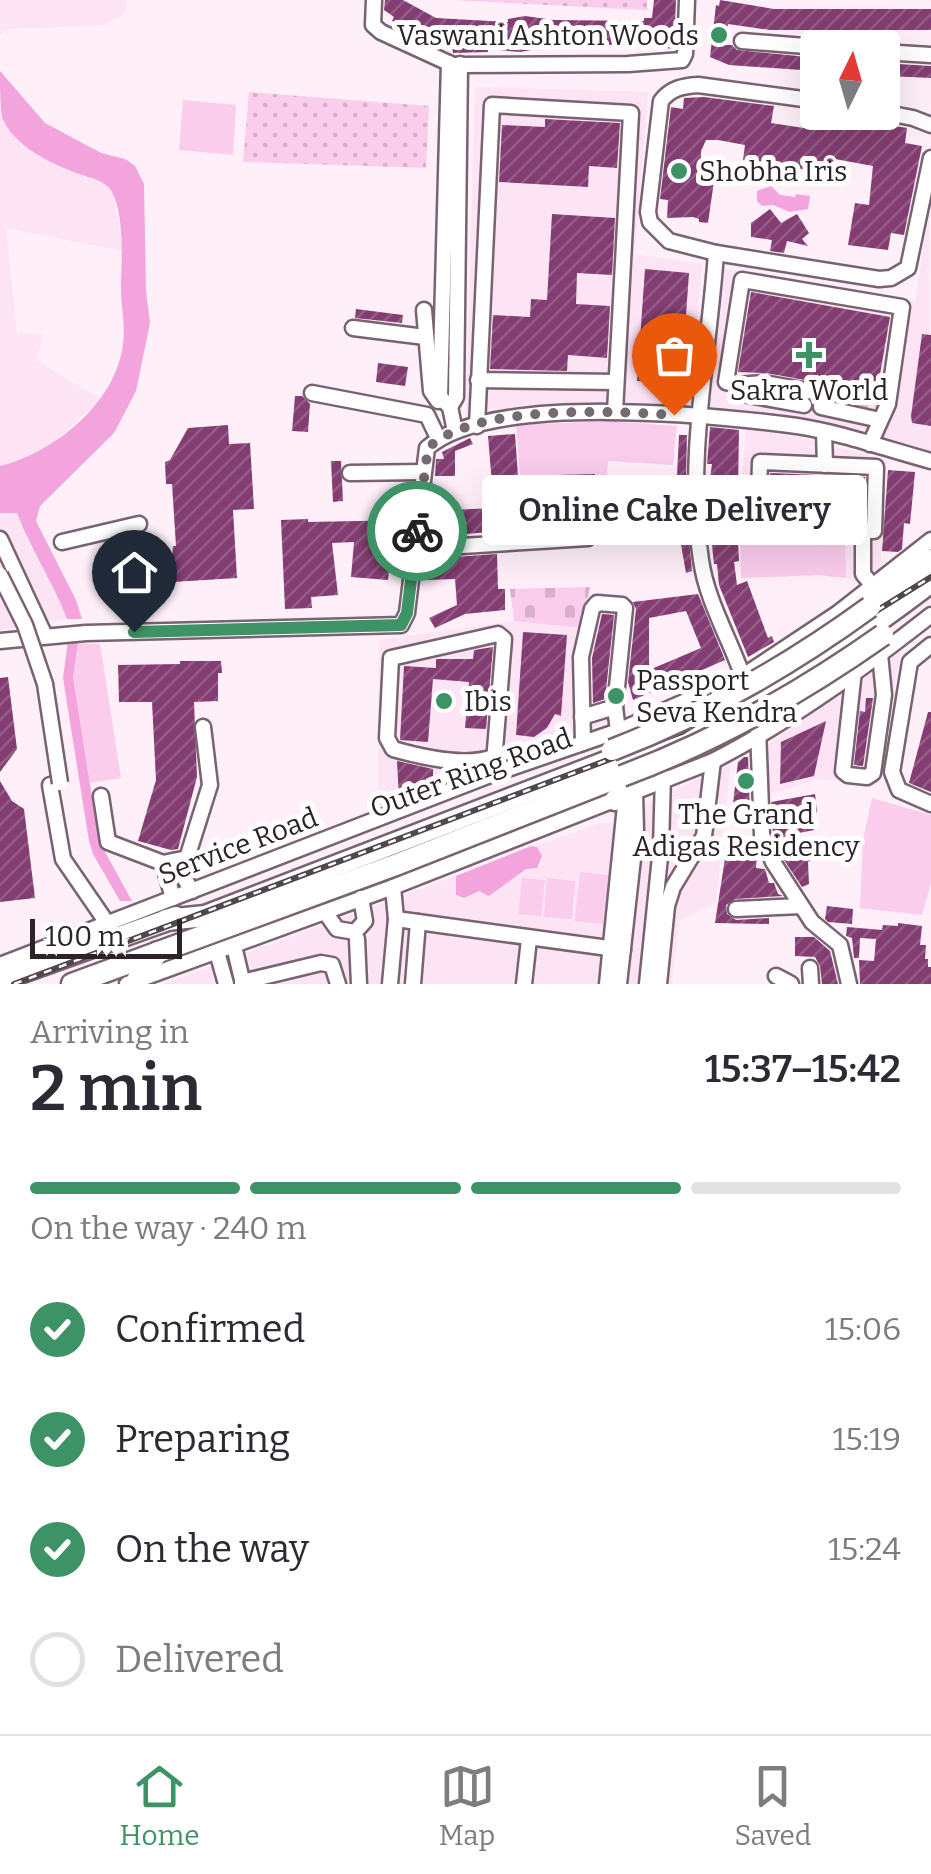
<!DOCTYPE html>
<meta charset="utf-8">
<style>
body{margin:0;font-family:Bitter,serif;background:#f2f2f3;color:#2b2b33;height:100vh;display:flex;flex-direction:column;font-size:38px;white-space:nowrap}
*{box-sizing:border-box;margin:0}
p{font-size:32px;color:#7c7c81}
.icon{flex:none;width:55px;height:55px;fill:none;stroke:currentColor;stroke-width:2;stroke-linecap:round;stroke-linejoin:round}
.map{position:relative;height:984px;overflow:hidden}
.panel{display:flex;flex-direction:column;background:#fff;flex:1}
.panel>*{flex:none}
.needle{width:65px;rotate:5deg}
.controls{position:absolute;left:800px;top:30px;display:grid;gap:20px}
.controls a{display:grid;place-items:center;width:100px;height:100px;border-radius:10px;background:#fff;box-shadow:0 10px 40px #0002;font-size:50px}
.scale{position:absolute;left:30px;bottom:25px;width:152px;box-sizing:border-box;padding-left:10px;border:5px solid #2b2329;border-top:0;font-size:28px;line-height:35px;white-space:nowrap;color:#2b2329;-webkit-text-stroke:8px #fff;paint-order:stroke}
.pin{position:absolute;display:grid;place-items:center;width:85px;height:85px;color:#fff;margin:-102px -42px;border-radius:50% 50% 50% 0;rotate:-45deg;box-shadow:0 0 10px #0007}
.pin .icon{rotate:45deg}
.courier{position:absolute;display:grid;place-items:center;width:100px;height:100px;margin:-50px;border:8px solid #3e9366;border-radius:50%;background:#fff;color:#222;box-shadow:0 2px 12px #0007}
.bubble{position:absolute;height:70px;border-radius:10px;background:#fff;box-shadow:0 10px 40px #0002;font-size:32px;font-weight:600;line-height:70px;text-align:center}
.headline em{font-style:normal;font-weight:600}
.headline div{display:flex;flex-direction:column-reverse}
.headline{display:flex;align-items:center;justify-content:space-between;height:170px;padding:0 30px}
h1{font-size:65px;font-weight:600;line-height:75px}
.bar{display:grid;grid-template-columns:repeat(4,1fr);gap:15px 10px;align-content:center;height:120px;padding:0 30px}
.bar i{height:12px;border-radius:8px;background:#e1e1e2}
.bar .active{background:#3e9366}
.bar p{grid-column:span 4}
ol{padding:0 30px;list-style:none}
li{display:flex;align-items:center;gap:30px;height:110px}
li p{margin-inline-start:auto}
li .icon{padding:10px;border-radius:50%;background:#3e9366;color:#fff;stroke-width:4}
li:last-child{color:#7c7c81}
li i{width:55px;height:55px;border:5px solid #e1e1e2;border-radius:50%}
.tab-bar{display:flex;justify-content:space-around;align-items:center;height:140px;border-top:2px solid #e1e1e2;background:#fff;font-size:28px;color:#7c7c81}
.tab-bar a{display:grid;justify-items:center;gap:5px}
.tab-bar .active{color:#3e9366}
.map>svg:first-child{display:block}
.built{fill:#fde4f5}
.green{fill:#fbcded}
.cemetery{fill:url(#cemetery-stones)}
.park{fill:url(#park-dots)}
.water{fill:#f3a4dd}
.building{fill:url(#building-hatch);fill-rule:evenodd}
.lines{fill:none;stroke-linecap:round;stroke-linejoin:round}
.minor-tunnel{stroke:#d4c6cf;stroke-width:14;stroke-dasharray:14 7;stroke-linecap:butt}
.minor-casing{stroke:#786371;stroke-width:19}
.highway-casing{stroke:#786371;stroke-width:25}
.minor{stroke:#fff;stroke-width:14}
.highway{stroke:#fff;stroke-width:20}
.rail-casing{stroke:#51484f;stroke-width:6}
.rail{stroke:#fff;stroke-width:2.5;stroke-dasharray:8;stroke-linecap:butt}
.minor-bridge-casing{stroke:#786371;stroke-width:19;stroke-linecap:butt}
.highway-bridge-casing{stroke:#786371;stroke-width:25;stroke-linecap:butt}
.minor-bridge{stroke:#fff;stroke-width:14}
.highway-bridge{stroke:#fff;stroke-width:20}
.done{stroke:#756a72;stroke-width:10;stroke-dasharray:0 18}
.route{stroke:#3e9366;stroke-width:12}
.poi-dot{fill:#3e9366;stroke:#fff;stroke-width:4}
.labels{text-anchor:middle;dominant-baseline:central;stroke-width:10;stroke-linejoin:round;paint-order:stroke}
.poi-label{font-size:28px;fill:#2b2329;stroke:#fff;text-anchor:start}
.street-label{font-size:28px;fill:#2b2329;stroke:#fff}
</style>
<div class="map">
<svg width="931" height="984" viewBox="0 0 931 984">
<defs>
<pattern id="cemetery-stones" width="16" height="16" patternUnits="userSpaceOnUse" patternTransform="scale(2.5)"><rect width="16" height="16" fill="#fbcded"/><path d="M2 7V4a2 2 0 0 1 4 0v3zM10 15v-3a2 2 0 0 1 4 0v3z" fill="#d7b0cb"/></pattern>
<pattern id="park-dots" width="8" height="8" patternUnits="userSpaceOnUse" patternTransform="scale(2.5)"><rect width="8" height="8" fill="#fbcded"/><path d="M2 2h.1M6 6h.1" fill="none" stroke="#d7b0cb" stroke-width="1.8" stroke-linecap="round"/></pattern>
<pattern id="building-hatch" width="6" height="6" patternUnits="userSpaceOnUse" patternTransform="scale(2.5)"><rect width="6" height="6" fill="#843d72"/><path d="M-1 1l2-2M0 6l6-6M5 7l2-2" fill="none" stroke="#935d85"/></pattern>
</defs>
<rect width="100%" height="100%" fill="#feeff9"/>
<!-- built -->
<g class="built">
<polygon points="0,0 127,0 124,14 105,25 8,29 0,35"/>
<polygon points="475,87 648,92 635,254 702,264 689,406 625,402 491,409 466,416"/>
<polygon points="0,113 8,128 57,167 105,184 113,193 123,251 6,228 17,333 43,335 36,360 100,399 49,447 26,460 17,513 30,546 52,581 67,619 0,630"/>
<polygon points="929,213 931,451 780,413 708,408 720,268 915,302"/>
<polygon points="746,429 794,436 887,460 880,570 861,584 846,578 819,575 741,578 740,499"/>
<polygon points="630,600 622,716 378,811 379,640 514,621 581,628 587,601"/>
<polygon points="901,651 877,783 819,779 768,795 769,743"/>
<polygon points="731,761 716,902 679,921 672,984 163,984 599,823 642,824 644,804 655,802"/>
</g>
<!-- green -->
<g class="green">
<polygon points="183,100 236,105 233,155 179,150"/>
<polygon points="611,421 677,426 673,465 608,461 605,500 522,503 516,425"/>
<polygon points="740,536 845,537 846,578 819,575 741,578"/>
<polygon points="78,643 100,644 121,778 90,783 73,676"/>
<polygon points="872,798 931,815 931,883 922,915 860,908 863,840"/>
<polygon points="580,872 608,875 603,924 575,921"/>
<polygon points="522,878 545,880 541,916 518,914"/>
<polygon points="547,878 575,881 572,919 544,917"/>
</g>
<!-- cemetery -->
<polygon class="cemetery" points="590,587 582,628 514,621 510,589"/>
<!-- park -->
<g class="park">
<polygon points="451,0 647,0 647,10"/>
<polygon points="249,92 429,106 426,168 243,162"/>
</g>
<!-- water -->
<g class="water">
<path d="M0 71 45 123 101 153 125 159 135 166 144 184 146 291 150 323 136 391 114 433 40 506 36 521 76 600 82 619H67C53 582 31 550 17 513H0V466C54 453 116 403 123 344 126 323 120 303 121 283 122 258 124 214 112 192 106 181 91 178 79 174 53 165 12 145 2 117 0 104 0 85 0 71Z"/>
<polygon points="771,186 780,195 795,197 796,194 810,196 808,209 790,212 773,205 762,206 757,201 757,191"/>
<polygon points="68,641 78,643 73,677 99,841 132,901 120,901 93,854 89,841 63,678"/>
<polygon points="531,846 537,847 542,856 537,868 526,869 489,896 479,891 464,898 456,895 456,876"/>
</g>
<!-- building -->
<g class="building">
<polygon points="385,0 403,0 436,18 508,22 508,19 525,16 554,20 644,21 644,18 652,18 654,0 676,0 674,49 649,46 650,43 606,45 541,41 541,46 531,46 531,50 520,52 488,49 488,52 453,53 452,47 438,46 392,21 394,17 384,10"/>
<polygon points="720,0 774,9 931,9 931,30 770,30 728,24 724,45 732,45 737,50 818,58 816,71 729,65 710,57 716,5 719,6"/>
<polygon points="882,63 931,66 931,78 889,76 882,74"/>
<polygon points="704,97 774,106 771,123 817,130 820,112 828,112 827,115 907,128 905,143 922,146 904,235 891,233 888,250 848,245 855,203 869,205 873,166 835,159 834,174 743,160 745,145 718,140 706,140 701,151 701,179 714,181 708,223 699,222 699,219 693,217 667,218 668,200 660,199 671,107 683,109 684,98"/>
<polygon points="545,119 620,123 617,168 589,166 588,187 499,182 502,125 545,127"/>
<polygon points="770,209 781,223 797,214 809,233 802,239 808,246 787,241 784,253 770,251 772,240 751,237 751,223"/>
<polygon points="552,214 615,218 612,275 577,273 576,304 610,306 607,358 568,355 567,371 490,369 493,315 530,317 531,299 547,300"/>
<polygon points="645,269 689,273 681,384 637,381"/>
<polygon points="751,292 890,317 876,397 823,387 816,382 766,373 738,372"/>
<polygon points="356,309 403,315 402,323 355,318"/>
<polygon points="922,334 931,335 931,426 912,423 911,416"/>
<polygon points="378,363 408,367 405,386 376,382"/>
<polygon points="295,396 302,396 310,404 308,432 292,431"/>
<polygon points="228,425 229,444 250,443 254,509 233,510 237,578 173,582 172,559 173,546 176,546 172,484 166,484 165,462 170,460 188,428"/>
<polygon points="710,427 739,430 738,489 724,488 728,523 737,522 739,561 734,562 737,585 747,581 768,638 772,636 774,642 748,657 719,585 717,564 714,564 707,500 712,464 707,464"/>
<polygon points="515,434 518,476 595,474 596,502 605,501 606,528 501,531 431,537 430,511 494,508 488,436"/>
<polygon points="679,435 687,435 686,476 677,476"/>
<polygon points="470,438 473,444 455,451 455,476 435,476 436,459 444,459 442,452"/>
<polygon points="331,461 341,461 343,501 333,502"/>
<polygon points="888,470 915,472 910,524 904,523 902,549 898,552 882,551"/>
<polygon points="770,473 865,477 864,520 769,517"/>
<polygon points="616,478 654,479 653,498 615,497"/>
<polygon points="686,508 692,571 686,573 680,539 613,534 613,525 683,531 682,509"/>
<polygon points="308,519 308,522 408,520 405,541 392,542 388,580 351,577 354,542 332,543 338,595 311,597 312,608 285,609 281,520"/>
<polygon points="497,554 498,589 505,589 505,610 465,614 435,628 429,618 457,605 455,579 426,580 426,559"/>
<path d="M698 594 725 660 633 700 628 682 636 609 633 602ZM686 611 701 648 649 670V618Z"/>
<polygon points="602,614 614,615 605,699 593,703 592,658"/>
<polygon points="523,632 567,635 561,716 555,714 547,728 534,737 516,735"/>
<polygon points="493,647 486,729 465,728 469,682 433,679 428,742 400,740 404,666 436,668 436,659 473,659 474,650"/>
<polygon points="180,661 221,661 222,673 218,673 218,701 194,702 197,777 178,849 171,850 138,841 156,780 152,702 119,702 118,665 180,664"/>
<polygon points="8,677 17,749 0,772 0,678"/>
<polygon points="866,698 873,698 863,766 854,765 860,711 865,712"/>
<polygon points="928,712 931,712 931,792 909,783"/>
<polygon points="826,721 814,776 780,784 781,742"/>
<polygon points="744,757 748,757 750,811 732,812 738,762"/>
<polygon points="397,761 433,769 433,786 414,786 415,793 399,799"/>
<polygon points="0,781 12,801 24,809 35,898 0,902"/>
<polygon points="815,794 817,811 812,822 814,830 794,834 812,859 808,862 809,884 802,887 782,857 773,833 771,802"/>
<polygon points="728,839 753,841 754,854 757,854 756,868 765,869 769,883 774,883 778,894 783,896 735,899 726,905 727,914 736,920 769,918 769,924 715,923"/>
<polygon points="827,906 853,909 852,924 828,922 825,919"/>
<polygon points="898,923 922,926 920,945 926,945 925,959 928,959 928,967 931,967 931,984 860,984 859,960 874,961 876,939 860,938 859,958 854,958 852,938 846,936 847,927 882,930 883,925 898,926"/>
<polygon points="795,937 814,937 830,951 838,984 822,984 820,966 815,957 795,956"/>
</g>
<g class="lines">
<!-- minor-tunnel -->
<polyline class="minor-tunnel" points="814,392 879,404"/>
<defs>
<g id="minor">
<polyline points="374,0 373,25 381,32 453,65 628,64 682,60 685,54 687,0"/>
<polyline points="742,41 830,48"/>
<polyline points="882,52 931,55"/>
<polyline points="449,63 440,397 450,407 455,431"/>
<path d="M818 101 698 85C683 86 671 88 661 101L648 212 650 222 669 241 716 253 879 279 891 278 908 268 931 158"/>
<polyline points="882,112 913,118 931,125"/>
<path d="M716 253C709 354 686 459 701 560 707 603 732 642 745 683"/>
<polyline points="424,310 431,391 438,401"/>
<polyline points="353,328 425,337"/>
<polyline points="478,380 616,382"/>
<polyline points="737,385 764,383 814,392"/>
<polyline points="312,393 427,415 438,438"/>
<polyline points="804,405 748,395 737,385 726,382 742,280 902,307 888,404 870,444"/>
<polyline points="450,407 456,397 460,64"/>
<polyline points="821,407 880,420"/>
<polyline points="477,426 492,105 631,113 615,412"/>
<polyline points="824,432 825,465"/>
<polygon points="760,462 876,467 874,531 758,527"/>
<polyline points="350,473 424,472"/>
<polyline points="664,487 697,487"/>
<polyline points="863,531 863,574 873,586"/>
<polyline points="0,539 45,636"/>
<polyline points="62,542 139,524"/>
<polyline points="415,549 588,538"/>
<path d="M0 641 86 633 401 625 407 613 427 448C490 392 715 415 797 426 842 433 887 449 931 461"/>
<polyline points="931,645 910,662 892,772 899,790 931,804"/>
<polyline points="854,671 843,771 848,775 867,777 873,773 884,695 880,654"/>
<polyline points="582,717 615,707"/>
<polyline points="758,728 762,835 773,862 812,922 840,945 849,984"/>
<polyline points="583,743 581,657 592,609 597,603 622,605 625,608 615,707 618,731"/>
<path d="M493 774 504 639 498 634 391 658 387 738 393 749C421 757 466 767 493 757"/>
<polyline points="50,785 63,859 107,923"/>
<polyline points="101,796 108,842 163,863 187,858 210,785 203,727"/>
<polyline points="174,861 192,891"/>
<polyline points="163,863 173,898"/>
<polyline points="736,909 801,906"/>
<polyline points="325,912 337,929 355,932 365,921 361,898"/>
<polyline points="396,919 623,950"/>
<polyline points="357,939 359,984"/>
<polyline points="234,946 243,984"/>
<polyline points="217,952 226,984"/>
<polyline points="0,965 493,774 618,731 743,676 838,613 931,540"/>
<polyline points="810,968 811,984"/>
<polyline points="776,976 791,984"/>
<polyline points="242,982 321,963 332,965 338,984"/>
<path d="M127 984 393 887 713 761C791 721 862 669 931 615"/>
<polyline points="390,984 396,919 393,887"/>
<polyline points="413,984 418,922"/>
<polyline points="524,984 529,939"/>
<polyline points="607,984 626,796"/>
<polyline points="619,984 636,832 635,793"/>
<polyline points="647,984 661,847 663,776"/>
<polyline points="659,984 667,906 673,887 704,836 713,761"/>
</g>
<g id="highway">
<polyline points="870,607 931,560"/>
<polyline points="615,800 639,781 633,754"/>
<path d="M166 920 205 916 694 728C779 690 857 639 931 582"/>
<polyline points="0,980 176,917"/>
<polyline points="137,980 158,952"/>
<polyline points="72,984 398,864 622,776"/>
</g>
</defs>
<!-- minor casing -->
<use href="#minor" class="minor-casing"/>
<!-- highway casing -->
<use href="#highway" class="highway-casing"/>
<!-- minor -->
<use href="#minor" class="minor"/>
<!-- highway -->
<use href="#highway" class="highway"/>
<defs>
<polyline id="rail" points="14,984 682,732 931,577"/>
</defs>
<!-- rail casing -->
<use href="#rail" class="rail-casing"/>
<!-- rail -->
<use href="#rail" class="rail"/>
<defs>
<polyline id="minor-bridge" points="0,575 25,625 45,684 60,783"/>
<g id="highway-bridge">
<path d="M612 750C705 714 789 666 870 607"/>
<path d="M622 776C716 741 801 693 883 635"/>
</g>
</defs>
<!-- minor-bridge casing -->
<use href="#minor-bridge" class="minor-bridge-casing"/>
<!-- highway-bridge casing -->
<use href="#highway-bridge" class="highway-bridge-casing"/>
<!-- minor-bridge -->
<use href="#minor-bridge" class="minor-bridge"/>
<!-- highway-bridge -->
<use href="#highway-bridge" class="highway-bridge"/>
</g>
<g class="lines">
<!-- done -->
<path class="done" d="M417 531 428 448C475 404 611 411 674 415"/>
<!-- route -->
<polyline class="route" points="134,632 401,625 407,613 417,531"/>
</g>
<!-- markers -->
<g class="poi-dot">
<circle cx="719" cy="35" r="10"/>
<circle cx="679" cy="171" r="10"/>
<path d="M804 340h10v10h10v10h-10v10h-10v-10h-10v-10h10z"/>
<circle cx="616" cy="696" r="10"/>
<circle cx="444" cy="701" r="10"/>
<circle cx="746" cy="781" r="10"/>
</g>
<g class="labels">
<!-- poi labels -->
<g class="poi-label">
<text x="699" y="35" text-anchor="end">Vaswani Ashton Woods</text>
<text x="699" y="171">Shobha Iris</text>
<text x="809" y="390" text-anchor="middle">Sakra World</text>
<text x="636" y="680">Passport<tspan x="636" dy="32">Seva Kendra</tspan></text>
<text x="464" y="701">Ibis</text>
<text x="746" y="814" text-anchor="middle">The Grand<tspan x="746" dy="32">Adigas Residency</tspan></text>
</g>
<!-- street labels -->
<g class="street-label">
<text transform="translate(471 773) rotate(-20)">Outer Ring Road</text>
<text transform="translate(238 846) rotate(-21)">Service Road</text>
</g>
</g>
</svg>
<div class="controls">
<a><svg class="needle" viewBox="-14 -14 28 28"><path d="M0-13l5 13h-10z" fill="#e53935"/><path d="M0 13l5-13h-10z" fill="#7c7c81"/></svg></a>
</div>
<div class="scale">100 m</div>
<div class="pin" style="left:674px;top:415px;background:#ea580c"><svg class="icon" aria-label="bag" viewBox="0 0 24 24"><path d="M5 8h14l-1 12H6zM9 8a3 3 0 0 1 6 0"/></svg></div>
<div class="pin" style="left:134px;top:632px;background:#1f2937"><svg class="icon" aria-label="home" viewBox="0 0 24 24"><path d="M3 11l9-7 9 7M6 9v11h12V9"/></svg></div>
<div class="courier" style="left:417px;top:531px"><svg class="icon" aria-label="bike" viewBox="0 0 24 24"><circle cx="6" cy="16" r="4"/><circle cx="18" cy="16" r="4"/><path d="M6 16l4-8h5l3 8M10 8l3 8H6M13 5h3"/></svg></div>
<div class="bubble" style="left:482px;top:475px;width:385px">Online Cake Delivery</div>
</div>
<section class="panel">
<div class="headline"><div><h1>2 min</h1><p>Arriving in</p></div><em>15:37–15:42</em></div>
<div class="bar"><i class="active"></i><i class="active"></i><i class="active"></i><i></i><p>On the way · 240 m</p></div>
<ol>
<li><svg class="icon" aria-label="check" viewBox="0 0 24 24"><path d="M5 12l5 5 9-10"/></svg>Confirmed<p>15:06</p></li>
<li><svg class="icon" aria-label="check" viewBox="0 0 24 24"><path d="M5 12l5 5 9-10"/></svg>Preparing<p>15:19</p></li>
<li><svg class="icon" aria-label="check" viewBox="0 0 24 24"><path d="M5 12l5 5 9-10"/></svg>On the way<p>15:24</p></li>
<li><i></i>Delivered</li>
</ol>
</section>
<nav class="tab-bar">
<a class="active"><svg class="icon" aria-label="home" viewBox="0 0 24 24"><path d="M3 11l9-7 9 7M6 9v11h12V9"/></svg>Home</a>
<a><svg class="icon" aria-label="map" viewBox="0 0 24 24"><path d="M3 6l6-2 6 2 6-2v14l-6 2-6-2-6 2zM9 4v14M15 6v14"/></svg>Map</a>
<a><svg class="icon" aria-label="saved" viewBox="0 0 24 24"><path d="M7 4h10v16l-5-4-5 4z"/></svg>Saved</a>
</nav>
